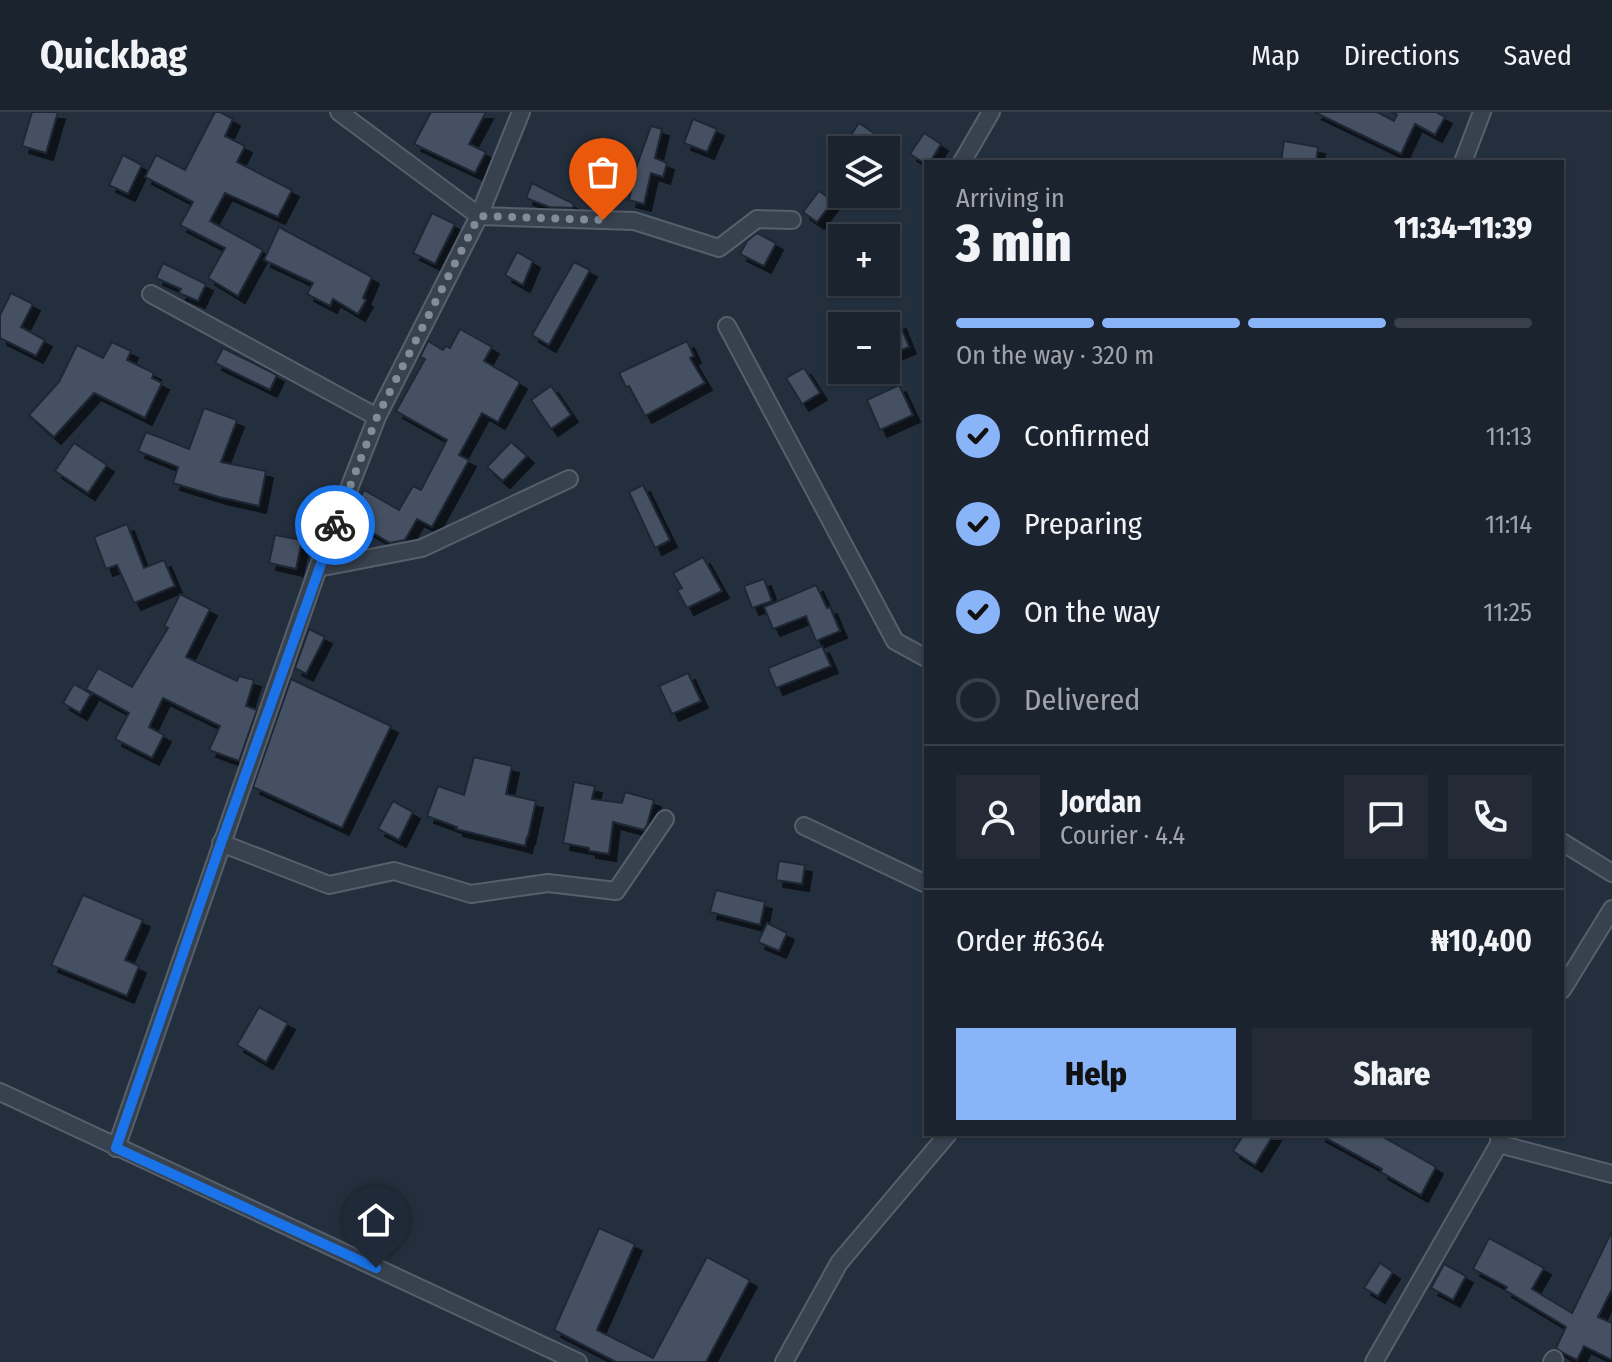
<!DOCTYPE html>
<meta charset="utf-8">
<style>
body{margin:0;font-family:"Fira Sans Condensed",sans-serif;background:#242b36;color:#f1f3f6;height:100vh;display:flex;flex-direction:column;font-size:30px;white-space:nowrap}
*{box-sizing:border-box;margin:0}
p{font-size:26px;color:#a0a4aa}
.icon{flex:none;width:44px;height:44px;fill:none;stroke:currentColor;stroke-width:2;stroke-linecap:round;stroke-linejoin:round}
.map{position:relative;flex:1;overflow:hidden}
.details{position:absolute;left:924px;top:48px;width:640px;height:976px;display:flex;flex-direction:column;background:#1b232e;border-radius:0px;box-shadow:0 2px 6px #0004,0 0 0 2px #39404a}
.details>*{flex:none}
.buttons{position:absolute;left:828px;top:24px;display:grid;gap:16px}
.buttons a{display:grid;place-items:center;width:72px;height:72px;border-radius:0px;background:#1b232e;box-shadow:0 2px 6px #0004,0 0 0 2px #39404a;font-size:40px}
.pin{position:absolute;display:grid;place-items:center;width:68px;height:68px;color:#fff;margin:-82px -34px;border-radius:50% 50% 50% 0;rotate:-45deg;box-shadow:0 0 8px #0007}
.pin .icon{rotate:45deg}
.courier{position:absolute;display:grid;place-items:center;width:80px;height:80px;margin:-40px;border:6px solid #1a73e8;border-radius:50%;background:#fff;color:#222;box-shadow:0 2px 10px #0007}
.headline em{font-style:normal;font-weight:800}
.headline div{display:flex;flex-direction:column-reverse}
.headline{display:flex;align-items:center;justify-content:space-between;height:136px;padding:0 32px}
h1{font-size:52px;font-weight:800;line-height:60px}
.bar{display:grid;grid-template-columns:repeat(4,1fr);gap:12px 8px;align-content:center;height:96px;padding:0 32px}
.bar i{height:10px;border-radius:6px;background:#39404a}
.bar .selected{background:#8ab4f8}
.bar p{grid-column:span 4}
.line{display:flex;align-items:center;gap:20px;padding:0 32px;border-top:2px solid #39404a}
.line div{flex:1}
.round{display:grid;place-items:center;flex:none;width:84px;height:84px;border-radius:0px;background:#242b36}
ol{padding:0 32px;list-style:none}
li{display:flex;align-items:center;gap:24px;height:88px}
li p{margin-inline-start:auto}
li .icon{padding:8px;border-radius:50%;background:#8ab4f8;color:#111;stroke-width:4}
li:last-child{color:#a0a4aa}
li i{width:44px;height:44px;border:4px solid #39404a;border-radius:50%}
.button{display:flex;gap:16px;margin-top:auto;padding:16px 32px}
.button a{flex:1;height:92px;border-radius:0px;background:#8ab4f8;color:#111;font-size:32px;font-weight:800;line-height:92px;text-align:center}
.button a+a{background:#242b36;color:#f1f3f6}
header{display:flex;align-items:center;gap:48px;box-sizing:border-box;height:112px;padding:0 40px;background:#1b232e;border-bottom:2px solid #39404a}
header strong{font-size:38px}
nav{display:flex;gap:44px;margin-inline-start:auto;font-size:28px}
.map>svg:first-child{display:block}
.building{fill:#455162;stroke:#1f2835;stroke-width:2;filter:url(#shadow)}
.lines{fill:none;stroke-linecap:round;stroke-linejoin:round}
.street-casing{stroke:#565f6c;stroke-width:20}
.street{stroke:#38414e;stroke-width:16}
.done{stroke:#828b98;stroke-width:8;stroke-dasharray:0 14.4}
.route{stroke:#1a73e8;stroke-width:10}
</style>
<header>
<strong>Quickbag</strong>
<nav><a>Map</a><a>Directions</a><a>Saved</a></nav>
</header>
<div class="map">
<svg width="1612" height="1250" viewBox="0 0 1612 1250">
<defs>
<filter id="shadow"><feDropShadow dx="7" dy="7" stdDeviation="0" flood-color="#0009"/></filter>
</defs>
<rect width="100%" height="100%" fill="#242f3e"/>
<!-- building -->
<g class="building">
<polygon points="32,0 58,0 46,41 22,34"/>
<polygon points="215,0 220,0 233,7 225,24 245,34 237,50 292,78 278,105 225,81 210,109 263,138 238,184 208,166 225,136 180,113 193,90 145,65 156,43 185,58"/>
<polygon points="431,0 486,0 469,32 486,40 475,61 414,32"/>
<polygon points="1314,0 1377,0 1394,9 1397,3 1392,0 1436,0 1445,5 1435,23 1415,12 1401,42"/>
<polygon points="693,7 717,17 707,40 684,31"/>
<polygon points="859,11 884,28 878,38 841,38"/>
<polygon points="651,14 662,17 655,46 667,51 663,65 651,61 644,92 629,88 636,56"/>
<polygon points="924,21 941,32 930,50 926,50 926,52 910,42"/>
<polygon points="1284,29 1318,35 1316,50 1281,50"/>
<polygon points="123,43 142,53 128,82 109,73"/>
<polygon points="532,71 574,92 572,96 549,95 526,86"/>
<polygon points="819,79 833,89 817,110 803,100"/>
<polygon points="432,101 455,112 435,152 413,141"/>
<polygon points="279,115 372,165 363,186 366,188 358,202 333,187 330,194 307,182 313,171 264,148"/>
<polygon points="757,121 776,131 764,154 740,142 747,129"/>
<polygon points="517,140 533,149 523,173 505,163"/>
<polygon points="574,150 590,158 549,233 532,223"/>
<polygon points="163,151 206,172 198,189 179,181 181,177 156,166"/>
<polygon points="11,181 33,192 21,215 45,228 36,244 0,226 0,203"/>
<polygon points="899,210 909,235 886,244 886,215"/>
<polygon points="460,217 492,235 484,249 520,270 498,310 482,301 459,343 469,348 432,415 417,407 405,428 390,431 349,407 364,378 399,398 413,374 421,378 447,328 396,299 425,247 420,245 428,229 443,238 446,234 450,236"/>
<polygon points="687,229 694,244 690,246 705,271 645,304 629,274 626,275 619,261"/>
<polygon points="112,230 131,239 127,248 154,261 152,266 162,271 145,306 94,281 54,325 29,303 59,270 77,233 103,246"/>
<polygon points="223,236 277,263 270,278 215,251"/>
<polygon points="804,256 820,281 802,292 786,266"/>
<polygon points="899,273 913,303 880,318 867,288"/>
<polygon points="551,274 571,303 551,317 531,288"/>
<polygon points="204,296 237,308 221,350 266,359 259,394 219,385 173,371 178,355 138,339 146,320 189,337"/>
<polygon points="511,330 527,344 503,369 487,355"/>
<polygon points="74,331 107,353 88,381 55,359"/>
<polygon points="643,373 670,428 655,436 629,380"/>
<polygon points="127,412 144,456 164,448 175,474 134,491 117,453 106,457 94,425"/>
<polygon points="275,423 302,428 296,457 269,451"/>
<polygon points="703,445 722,479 687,496 677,478 682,476 673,461"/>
<polygon points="764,467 772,489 752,496 744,474"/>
<polygon points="816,473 827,496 830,495 840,519 816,529 806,504 773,517 764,495"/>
<polygon points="180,482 210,497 186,545 237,569 239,564 254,568 246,594 257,598 239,649 209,638 220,614 163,586 149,615 164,623 152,646 115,627 129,601 86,577 98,556 132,575 168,516 164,514"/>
<polygon points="309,517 325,525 306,562 295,556"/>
<polygon points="822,534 831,554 776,576 768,556"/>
<polygon points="688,561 701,589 672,602 659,574"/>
<polygon points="291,567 391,614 342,716 253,675"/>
<polygon points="74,572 91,582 80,601 63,591"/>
<polygon points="474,645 512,654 506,682 536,689 528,725 527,725 525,734 456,717 457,715 427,704 438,674 464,683"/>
<polygon points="574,670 595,674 592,687 622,691 625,680 654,688 647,713 644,718 613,710 609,742 589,739 589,736 563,731"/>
<polygon points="393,689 413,700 399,728 378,717"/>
<polygon points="779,749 805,753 802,772 776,768"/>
<polygon points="716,778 765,790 760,813 710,800"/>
<polygon points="83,783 143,808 125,848 139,854 127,884 51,853"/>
<polygon points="767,811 787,821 779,839 758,830"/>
<polygon points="259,895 288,911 266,950 237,933"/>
<polygon points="1244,1022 1274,1022 1255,1053 1233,1039"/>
<polygon points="1318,1022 1378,1022 1436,1055 1421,1083 1381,1060 1382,1057"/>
<polygon points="599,1116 635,1132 597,1218 653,1246 707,1145 750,1168 706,1250 616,1250 554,1218"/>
<polygon points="1612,1119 1612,1177 1598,1205 1612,1211 1612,1248 1584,1234 1577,1248 1563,1241 1556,1236 1566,1215 1505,1178 1507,1175 1473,1157 1489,1126 1544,1156 1532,1177 1572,1201"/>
<polygon points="1380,1151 1393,1160 1378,1184 1364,1176"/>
<polygon points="1444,1152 1466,1164 1453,1188 1431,1176"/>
</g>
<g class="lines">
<defs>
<g id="street">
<polyline points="339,0 479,104 634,109 719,136 757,107 792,108"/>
<polyline points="962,50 991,0"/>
<polyline points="1463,50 1482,0"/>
<polyline points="151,182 377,305"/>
<polyline points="727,214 895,529 926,546"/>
<polyline points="318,456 422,436 569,367"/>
<polyline points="804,714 926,772"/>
<polyline points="1562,730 1612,761"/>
<polyline points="221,731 329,773 394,759 471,782 548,771 616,779 665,707"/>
<polyline points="1562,878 1612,797"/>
<polyline points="0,980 578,1250"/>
<polyline points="1499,1024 1499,1032 1612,1062"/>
<polyline points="116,1036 318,456 377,305 479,104 521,0"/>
<polyline points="784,1250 839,1151 948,1022"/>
<polyline points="1374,1250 1499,1032"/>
<polyline points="1552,1250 1554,1247"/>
</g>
</defs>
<!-- street casing -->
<use href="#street" class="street-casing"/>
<!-- street -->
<use href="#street" class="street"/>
</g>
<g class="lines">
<!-- done -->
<polyline class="done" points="335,413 377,305 479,104 603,108"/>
<!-- route -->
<polyline class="route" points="335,413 221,731 116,1036 376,1156"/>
</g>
</svg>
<div class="buttons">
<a><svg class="icon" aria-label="layers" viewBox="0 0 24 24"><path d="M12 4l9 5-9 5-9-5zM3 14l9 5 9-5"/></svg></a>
<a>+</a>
<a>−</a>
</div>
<div class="pin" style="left:603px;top:108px;background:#ea580c"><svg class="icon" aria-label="bag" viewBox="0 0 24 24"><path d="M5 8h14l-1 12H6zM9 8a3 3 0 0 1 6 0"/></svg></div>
<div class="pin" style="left:376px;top:1156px;background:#1f2937"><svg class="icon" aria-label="home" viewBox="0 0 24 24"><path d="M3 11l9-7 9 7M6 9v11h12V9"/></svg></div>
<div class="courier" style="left:335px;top:413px"><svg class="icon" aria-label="bike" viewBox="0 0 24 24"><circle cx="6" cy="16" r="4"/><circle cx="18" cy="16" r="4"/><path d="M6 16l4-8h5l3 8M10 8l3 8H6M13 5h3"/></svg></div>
<section class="details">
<div class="headline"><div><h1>3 min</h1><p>Arriving in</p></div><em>11:34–11:39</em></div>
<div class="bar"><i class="selected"></i><i class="selected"></i><i class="selected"></i><i></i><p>On the way · 320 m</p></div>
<ol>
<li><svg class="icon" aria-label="check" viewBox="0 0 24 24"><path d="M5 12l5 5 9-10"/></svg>Confirmed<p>11:13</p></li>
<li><svg class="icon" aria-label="check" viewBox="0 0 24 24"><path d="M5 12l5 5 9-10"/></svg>Preparing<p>11:14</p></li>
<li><svg class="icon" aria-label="check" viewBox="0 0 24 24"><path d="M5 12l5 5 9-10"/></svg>On the way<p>11:25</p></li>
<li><i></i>Delivered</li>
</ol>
<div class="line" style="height:144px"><a class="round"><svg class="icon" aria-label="person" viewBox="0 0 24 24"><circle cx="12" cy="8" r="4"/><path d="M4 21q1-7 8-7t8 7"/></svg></a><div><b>Jordan</b><p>Courier · 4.4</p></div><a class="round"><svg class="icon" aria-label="chat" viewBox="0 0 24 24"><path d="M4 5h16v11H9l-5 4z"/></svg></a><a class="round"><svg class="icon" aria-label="phone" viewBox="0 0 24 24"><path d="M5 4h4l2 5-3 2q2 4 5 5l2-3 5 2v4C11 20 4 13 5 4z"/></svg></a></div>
<div class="line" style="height:104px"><div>Order #6364</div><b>₦10,400</b></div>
<div class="button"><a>Help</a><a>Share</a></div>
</section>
</div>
